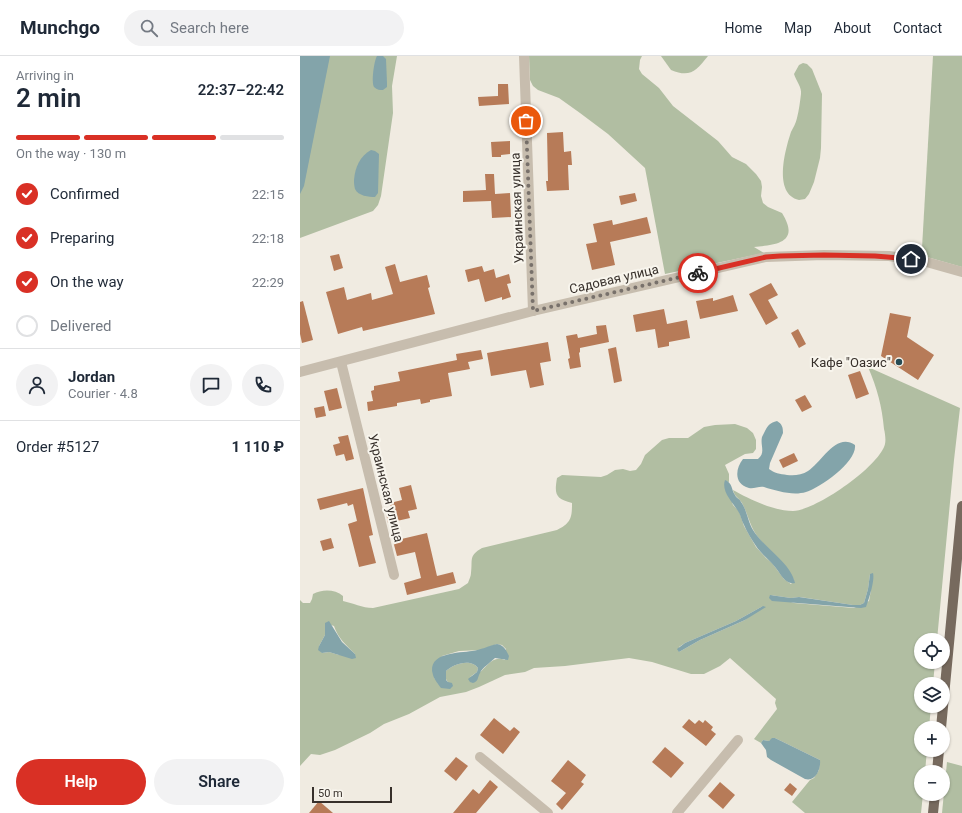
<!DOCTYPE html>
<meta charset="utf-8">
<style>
body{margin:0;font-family:Roboto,sans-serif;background:#f2f2f3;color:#1f2937;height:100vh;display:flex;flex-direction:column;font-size:15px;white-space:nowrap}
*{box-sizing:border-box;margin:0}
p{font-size:13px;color:#747a83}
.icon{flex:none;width:22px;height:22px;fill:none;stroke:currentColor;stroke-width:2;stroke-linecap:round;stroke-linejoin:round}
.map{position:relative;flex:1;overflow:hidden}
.side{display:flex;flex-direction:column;background:#fff;width:300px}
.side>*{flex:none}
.controls{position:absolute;left:614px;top:577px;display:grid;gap:8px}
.controls a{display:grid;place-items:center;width:36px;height:36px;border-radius:50%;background:#fff;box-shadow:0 1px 3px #0004;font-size:20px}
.scale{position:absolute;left:12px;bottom:10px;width:80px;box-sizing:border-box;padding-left:4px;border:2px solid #37302b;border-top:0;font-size:11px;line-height:14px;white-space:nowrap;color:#37302b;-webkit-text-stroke:3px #f8f5ed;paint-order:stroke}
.pin{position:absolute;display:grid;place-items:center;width:34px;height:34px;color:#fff;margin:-17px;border:2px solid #fff;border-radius:50%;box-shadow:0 1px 4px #0007}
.courier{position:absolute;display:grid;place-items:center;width:40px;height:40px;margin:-20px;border:3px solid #d93025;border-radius:50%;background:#fff;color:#222;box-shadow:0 1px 5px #0007}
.summary em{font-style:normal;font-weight:600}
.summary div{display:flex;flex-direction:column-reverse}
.summary{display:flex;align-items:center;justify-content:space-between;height:68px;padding:0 16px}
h1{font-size:26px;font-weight:600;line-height:30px}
.bar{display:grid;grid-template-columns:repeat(4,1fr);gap:6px 4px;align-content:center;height:48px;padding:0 16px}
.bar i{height:5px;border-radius:3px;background:#e0e1e3}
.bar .active{background:#d93025}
.bar p{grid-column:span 4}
.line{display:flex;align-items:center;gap:10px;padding:0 16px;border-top:1px solid #e0e1e3}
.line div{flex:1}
.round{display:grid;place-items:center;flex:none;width:42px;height:42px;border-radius:21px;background:#f2f2f3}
ol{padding:0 16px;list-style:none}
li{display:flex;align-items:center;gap:12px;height:44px}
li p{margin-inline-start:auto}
li .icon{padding:4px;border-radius:50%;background:#d93025;color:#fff;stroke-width:4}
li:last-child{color:#747a83}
li i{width:22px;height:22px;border:2px solid #e0e1e3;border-radius:50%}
.primary-button{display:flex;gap:8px;margin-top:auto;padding:8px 16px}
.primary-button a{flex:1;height:46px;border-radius:24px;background:#d93025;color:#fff;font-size:16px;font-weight:600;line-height:46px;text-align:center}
.primary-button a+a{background:#f2f2f3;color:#1f2937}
header{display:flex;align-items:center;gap:24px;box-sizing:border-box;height:56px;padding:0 20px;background:#fff;border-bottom:1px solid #e0e1e3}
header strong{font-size:19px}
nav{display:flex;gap:22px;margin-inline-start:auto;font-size:14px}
.search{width:280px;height:36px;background:#f2f2f3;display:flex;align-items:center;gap:10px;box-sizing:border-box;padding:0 14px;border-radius:22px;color:#747a83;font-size:15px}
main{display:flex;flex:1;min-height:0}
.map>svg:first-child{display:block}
.green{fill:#b1bea2;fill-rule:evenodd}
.water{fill:#83a4aa}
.building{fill:#b77b58}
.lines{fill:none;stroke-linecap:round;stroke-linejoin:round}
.minor{stroke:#c7bdae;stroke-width:10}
.major{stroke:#776a5e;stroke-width:10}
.done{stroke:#78716b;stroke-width:4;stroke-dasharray:0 7.2}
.route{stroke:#d93025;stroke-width:5}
.poi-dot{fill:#264b54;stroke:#f8f5ed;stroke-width:1.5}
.labels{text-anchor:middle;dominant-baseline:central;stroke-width:4;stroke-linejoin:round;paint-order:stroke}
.street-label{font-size:13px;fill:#37302b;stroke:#f8f5ed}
.poi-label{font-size:13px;fill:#37302b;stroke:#f8f5ed;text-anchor:end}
</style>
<header>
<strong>Munchgo</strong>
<div class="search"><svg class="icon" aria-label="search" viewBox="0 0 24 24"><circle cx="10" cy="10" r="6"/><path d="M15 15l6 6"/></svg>Search here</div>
<nav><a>Home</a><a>Map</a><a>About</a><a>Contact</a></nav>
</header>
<main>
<section class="side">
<div class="summary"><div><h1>2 min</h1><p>Arriving in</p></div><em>22:37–22:42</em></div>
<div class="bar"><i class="active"></i><i class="active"></i><i class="active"></i><i></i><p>On the way · 130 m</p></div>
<ol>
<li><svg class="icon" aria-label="check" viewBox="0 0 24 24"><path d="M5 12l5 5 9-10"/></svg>Confirmed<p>22:15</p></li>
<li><svg class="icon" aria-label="check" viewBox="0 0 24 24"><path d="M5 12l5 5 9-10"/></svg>Preparing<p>22:18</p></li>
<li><svg class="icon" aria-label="check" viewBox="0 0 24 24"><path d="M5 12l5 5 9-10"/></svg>On the way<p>22:29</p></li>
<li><i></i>Delivered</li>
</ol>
<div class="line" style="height:72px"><a class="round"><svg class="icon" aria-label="person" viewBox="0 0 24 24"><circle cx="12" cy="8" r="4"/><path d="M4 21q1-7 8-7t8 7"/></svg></a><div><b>Jordan</b><p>Courier · 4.8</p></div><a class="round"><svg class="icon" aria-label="chat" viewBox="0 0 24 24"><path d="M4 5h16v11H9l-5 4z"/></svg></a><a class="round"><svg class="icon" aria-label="phone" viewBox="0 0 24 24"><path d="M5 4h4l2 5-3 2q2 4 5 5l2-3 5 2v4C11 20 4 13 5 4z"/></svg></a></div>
<div class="line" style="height:52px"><div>Order #5127</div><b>1 110 ₽</b></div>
<div class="primary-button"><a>Help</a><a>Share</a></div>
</section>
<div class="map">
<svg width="662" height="757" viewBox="0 0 662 757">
<rect width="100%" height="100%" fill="#f0ebe1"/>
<!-- green -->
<g class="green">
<polygon points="0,0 97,0 92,30 93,57 81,140 78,149 73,155 0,182"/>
<path d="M229 0H342L340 4 339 13 342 18 359 32 373 50 418 85 432 101 446 108 456 118 461 125 462 131 461 140 463 147 468 151 482 157C500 186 478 189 454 191L464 197 365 218 345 112 308 78 280 57 259 42 238 34 233 30 230 24Z"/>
<path d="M361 0H408C396 15 390 22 371 14Z"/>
<polygon points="633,0 662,0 662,211 627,201 622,192"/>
<path d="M503 7 507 8 512 13 522 38 521 92 520 102 514 126 509 138 505 143 499 144C473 138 485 94 491 76 493 72 496 67 497 62 499 54 500 46 501 38 502 31 496 25 494 18L499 9Z"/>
<path d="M568 311 660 352 654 404 637 584H621V606H635L633 628H621V650H631L629 672H621V694H627L625 716H621V738H623L621 757H505L492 746 510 724 514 722 519 714 520 704 475 682 469 685 463 684 461 687 454 683 477 653 475 647 476 643 430 602 420 610 404 618H391L352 606 329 602 265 610 234 612 225 616 205 619 179 631 166 636 140 641 109 658 84 668 70 677 35 694 20 699 11 698 0 710V544L3 547H10L12 543 13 538C22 533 35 533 43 540V545C53 547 62 552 73 552L159 533 168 527C169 524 171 520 171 517 173 504 168 500 182 492L257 474C271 467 272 462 272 447 256 443 254 439 257 422L262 419 301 421 307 419 315 414 323 413 330 415 336 414 341 408 345 399 362 384 369 382H388L404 371 415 369 435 368 447 372 453 377 456 384V393L453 397 445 398 425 409 429 418V426L425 425 433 449 439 455 444 470 456 491 466 502 472 507 484 523 491 528 494 524C485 507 469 496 458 481 450 471 448 458 442 447 439 442 434 440 433 434 449 443 474 455 493 455 515 455 580 410 585 388 586 384 585 377 584 373 582 350 577 332 568 311ZM570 518 571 534 569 545 554 552 494 547 470 539 491 542 500 541 553 549H560L564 547 568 533ZM463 550 445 564 400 584 379 596V591L385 587 436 565ZM25 567 34 570C38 582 46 589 55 598L39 599 29 596 22 597 19 590 25 579ZM197 588 202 589 206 593 205 604C192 599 188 610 179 617 177 619 173 620 170 621L177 616 178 612C171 602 153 608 146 615 145 620 145 623 148 626L138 628 137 624 134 622 142 600 159 595 181 594Z"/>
<polygon points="647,706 662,710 662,757 642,757"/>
</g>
<!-- water -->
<g class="water">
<polygon points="0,0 30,0 4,130 0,138"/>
<path d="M77 0H83L86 3 87 27V31L83 34C80 34 77 34 74 31 71 26 74 5 77 0Z"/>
<path d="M71 94 75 95 79 98 78 137 75 141C69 141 58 140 55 133 54 130 54 126 54 124 55 111 60 100 71 94Z"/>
<path d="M477 365C482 368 483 371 483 377L470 407 469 413C474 417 480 418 487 419 494 420 502 419 508 415 522 406 536 376 555 389 557 406 521 431 506 436 493 440 477 435 464 431 459 430 454 433 449 432 434 428 435 413 443 403H458C466 396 460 390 462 381 463 379 464 377 465 375 468 369 470 367 477 365Z"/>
<path d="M425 424C433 427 431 434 435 439 436 442 440 443 441 446 447 454 448 466 453 474 464 492 491 507 495 527 485 529 481 518 475 511 469 503 462 499 456 490 452 484 447 476 444 469 441 464 441 459 438 455 432 446 421 435 425 424Z"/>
<path d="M573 517C575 524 569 543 566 551L561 552 472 545 469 542 470 539 491 542 499 541 553 549H560L564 547 568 533 570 518Z"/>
<polygon points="463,550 466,551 445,564 400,584 379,596 377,593 385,587 436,565"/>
<polygon points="29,565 42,586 55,598 56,602 52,603 29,596 22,597 18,594 19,590 25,579 25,567"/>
<path d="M197 588C204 589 206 594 209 600L208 604 195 602C191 606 182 612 180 617 177 622 179 625 173 627L170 626 168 623 177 616 178 612C171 602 153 608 146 615V624L148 626 152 627 153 630 150 633 141 632C138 628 134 623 133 619 126 596 160 597 172 595 181 594 188 590 197 588Z"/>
<path d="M472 682H475L520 704C521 713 516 726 505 723L471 704 467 701 466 694 461 687 463 684 469 685Z"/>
</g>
<!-- building -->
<g class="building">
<polygon points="198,28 208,28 209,48 179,50 178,41 198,40"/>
<polygon points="263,76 264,96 271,95 272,109 268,109 269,134 247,135 246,125 248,125 247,77"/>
<polygon points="210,85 210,98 201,99 201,101 192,101 191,86"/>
<polygon points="185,118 194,118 195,138 210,137 211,161 192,162 191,145 163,146 163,135 186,134"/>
<polygon points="335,137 337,145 321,149 319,140"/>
<polygon points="347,161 351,177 310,186 315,209 292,214 286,188 297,186 293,168 312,164 313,169"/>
<polygon points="39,198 43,212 34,215 30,200"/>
<polygon points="95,208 100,226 127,219 130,231 128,232 135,258 63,275 62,271 38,278 26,236 44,231 47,244 71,237 72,244 93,238 85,211"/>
<polygon points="182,210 184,216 194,213 196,222 209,218 211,227 207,228 211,241 202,244 202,241 185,246 179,223 168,226 165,214"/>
<polygon points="471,227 478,239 468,244 478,262 466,269 449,238"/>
<polygon points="433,239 438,255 400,263 396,245 413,242 413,245"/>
<polygon points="3,245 13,284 2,287 0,278 0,246"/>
<polygon points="364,253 367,268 387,264 390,282 369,286 369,290 358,292 355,273 336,276 333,259"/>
<polygon points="590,257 611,261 607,281 634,299 618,324 581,300"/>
<polygon points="306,269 309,286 280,292 280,296 279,297 281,311 270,313 268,303 270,302 266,280 277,278 278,282 297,278 296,270"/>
<polygon points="498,273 506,288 499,292 491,277"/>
<polygon points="248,286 251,305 240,307 244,329 230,332 226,314 191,320 187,297"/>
<polygon points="316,291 322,325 314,327 308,293"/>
<polygon points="181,294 183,303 168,306 170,313 148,317 152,340 130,344 130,346 121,348 120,343 97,347 97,350 68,355 67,346 73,345 71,335 74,334 74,330 100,325 98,316 157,304 156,298"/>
<polygon points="560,315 569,338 556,343 548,319"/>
<polygon points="37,332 42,352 29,355 24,335"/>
<polygon points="505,339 512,351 502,356 495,344"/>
<polygon points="24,350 26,360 16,362 14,352"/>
<polygon points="48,379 54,403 46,405 44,398 36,400 33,389 40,387 38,381"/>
<polygon points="494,397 498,405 483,412 479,404"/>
<polygon points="111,429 117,453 108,455 110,462 88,467 86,457 92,456 90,447 102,444 99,432"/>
<polygon points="63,432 73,479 69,480 76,507 59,511 48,468 57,465 53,448 48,450 47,447 20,454 17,443"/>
<polygon points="127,477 137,520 153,516 156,527 107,539 104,527 121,522 115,496 97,500 93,485"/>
<polygon points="31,482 34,492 23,495 20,485"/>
<polygon points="194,662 210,675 214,671 220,676 203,698 180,679"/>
<polygon points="389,663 395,668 399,664 403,667 405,664 413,671 411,674 416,678 406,690 382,671"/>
<polygon points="365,691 384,707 371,722 352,706"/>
<polygon points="156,701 168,710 156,725 144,715"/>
<polygon points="268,704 286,719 281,726 284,728 262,754 256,748 266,737 251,725"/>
<polygon points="190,724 198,731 176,757 153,757 173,733 179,738"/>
<polygon points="420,726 435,739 423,753 408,740"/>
<polygon points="490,727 497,733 492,740 484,734"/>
<polygon points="19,745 33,757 9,757"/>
</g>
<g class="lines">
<!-- minor -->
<g class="minor">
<polyline points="224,0 233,255"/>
<polyline points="41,306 94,519"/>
<polyline points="0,316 233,255 466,201 524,199 589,200 623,205 662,216"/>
<polyline points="180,701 248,757"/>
<polyline points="377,757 438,684"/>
</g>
<!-- major -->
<g class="major">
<polyline points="641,672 662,450"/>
<polyline points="637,716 639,694"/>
<polyline points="633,757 635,738"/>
</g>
</g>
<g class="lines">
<!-- done -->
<polyline class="done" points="226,65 233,255 398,217"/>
<!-- route -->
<polyline class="route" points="398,217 466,201 480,200 524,199 575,200 611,203"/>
</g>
<!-- markers -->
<circle class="poi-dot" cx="599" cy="306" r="4"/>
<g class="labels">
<!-- street labels -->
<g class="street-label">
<text transform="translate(217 152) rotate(-92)">Украинская улица</text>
<text transform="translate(314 223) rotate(-13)">Садовая улица</text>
<text transform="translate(86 432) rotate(76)">Украинская улица</text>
</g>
<!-- poi labels -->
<g class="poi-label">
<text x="591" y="306">Кафе "Оазис"</text>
</g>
</g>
</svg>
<div class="controls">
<a><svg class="icon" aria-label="locate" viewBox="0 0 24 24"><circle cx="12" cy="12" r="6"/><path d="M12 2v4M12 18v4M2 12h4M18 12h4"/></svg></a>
<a><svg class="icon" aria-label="layers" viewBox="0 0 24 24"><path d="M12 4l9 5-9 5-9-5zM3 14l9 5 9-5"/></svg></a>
<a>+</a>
<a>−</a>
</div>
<div class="scale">50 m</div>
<div class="pin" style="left:226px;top:65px;background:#ea580c"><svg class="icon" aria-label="bag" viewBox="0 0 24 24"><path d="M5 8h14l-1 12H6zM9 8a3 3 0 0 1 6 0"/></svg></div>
<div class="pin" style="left:611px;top:203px;background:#1f2937"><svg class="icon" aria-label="home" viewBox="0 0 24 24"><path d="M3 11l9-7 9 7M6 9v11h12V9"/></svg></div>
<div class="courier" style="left:398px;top:217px"><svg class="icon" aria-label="bike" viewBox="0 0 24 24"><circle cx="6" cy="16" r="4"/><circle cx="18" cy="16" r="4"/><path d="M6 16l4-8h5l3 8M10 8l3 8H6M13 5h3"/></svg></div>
</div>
</main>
